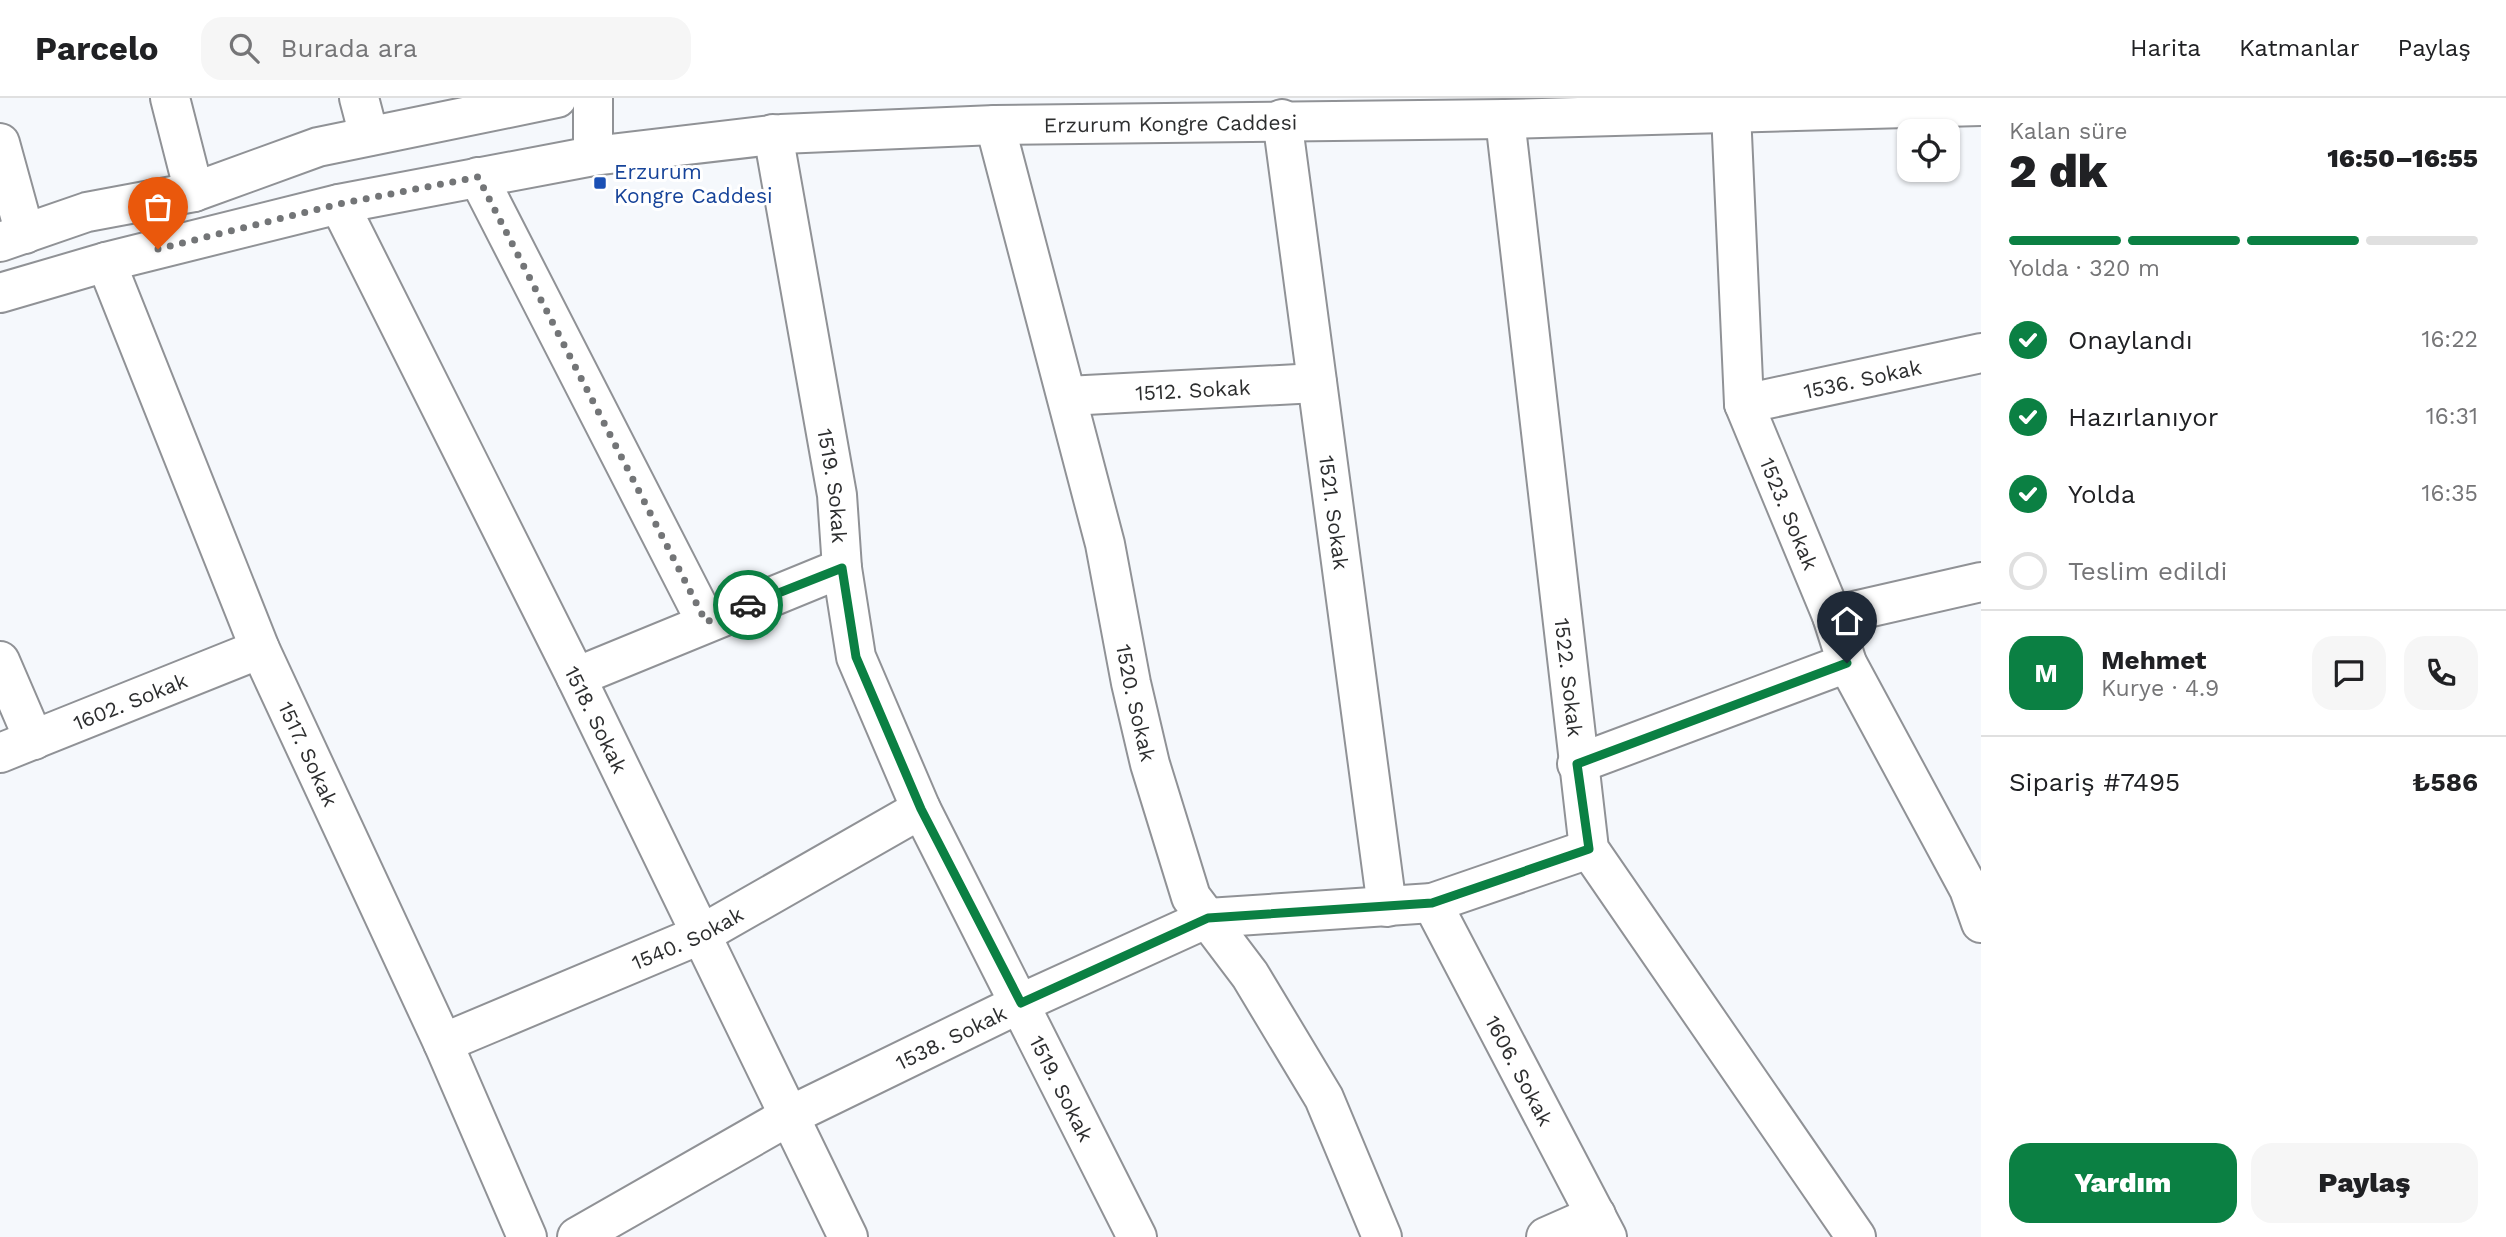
<!DOCTYPE html>
<html lang="tr">
<meta charset="utf-8">
<style>
body{margin:0;font-family:"Work Sans",sans-serif;background:#f6f6f6;color:#202124;height:100vh;display:flex;flex-direction:column;font-size:26px;white-space:nowrap}
*{box-sizing:border-box;margin:0}
p{font-size:23px;color:#757577}
.icon{flex:none;width:38px;height:38px;fill:none;stroke:currentColor;stroke-width:2;stroke-linecap:round;stroke-linejoin:round}
.map{position:relative;flex:1;overflow:hidden}
.details{display:flex;flex-direction:column;background:#fff;width:525px}
.details>*{flex:none}
.fabs{position:absolute;left:1897px;top:21px;display:grid;gap:14px}
.fabs a{display:grid;place-items:center;width:63px;height:63px;border-radius:14px;background:#fff;box-shadow:0 2px 5px #0004;font-size:35px}
.pin{position:absolute;display:grid;place-items:center;width:60px;height:60px;color:#fff;margin:-72px -30px;border-radius:50% 50% 50% 0;rotate:-45deg;box-shadow:0 0 7px #0007}
.pin .icon{rotate:45deg}
.courier{position:absolute;display:grid;place-items:center;width:70px;height:70px;margin:-35px;border:5px solid #0b8043;border-radius:50%;background:#fff;color:#222;box-shadow:0 2px 9px #0007}
.head em{font-style:normal;font-weight:800}
.head div{display:flex;flex-direction:column-reverse}
.head{display:flex;align-items:center;justify-content:space-between;height:119px;padding:0 28px}
h1{font-size:46px;font-weight:800;line-height:52px}
.bar{display:grid;grid-template-columns:repeat(4,1fr);gap:10px 7px;align-content:center;height:84px;padding:0 28px}
.bar i{height:9px;border-radius:5px;background:#e0e0e0}
.bar .selected{background:#0b8043}
.bar p{grid-column:span 4}
.line{display:flex;align-items:center;gap:18px;padding:0 28px;border-top:2px solid #e0e0e0}
.line div{flex:1}
.round{display:grid;place-items:center;flex:none;width:74px;height:74px;border-radius:21px;background:#f6f6f6}
ol{padding:0 28px;list-style:none}
li{display:flex;align-items:center;gap:21px;height:77px}
li p{margin-inline-start:auto}
li .icon{padding:7px;border-radius:50%;background:#0b8043;color:#fff;stroke-width:4}
li:last-child{color:#757577}
li i{width:38px;height:38px;border:4px solid #e0e0e0;border-radius:50%}
.action{display:flex;gap:14px;margin-top:auto;padding:14px 28px}
.action a{flex:1;height:80px;border-radius:21px;background:#0b8043;color:#fff;font-size:28px;font-weight:800;line-height:80px;text-align:center}
.action a+a{background:#f6f6f6;color:#202124}
header{display:flex;align-items:center;gap:42px;box-sizing:border-box;height:98px;padding:0 35px;background:#fff;border-bottom:2px solid #e0e0e0}
header strong{font-size:33px}
nav{display:flex;gap:38px;margin-inline-start:auto;font-size:24px}
.search{width:490px;height:63px;background:#f6f6f6;display:flex;align-items:center;gap:18px;box-sizing:border-box;padding:0 24px;border-radius:21px;color:#757577;font-size:26px}
main{display:flex;flex:1;min-height:0}
.map>svg:first-child{display:block}
.lines{fill:none;stroke-linecap:round;stroke-linejoin:round}
.minor-casing{stroke:#909296;stroke-width:42}
.tertiary-casing{stroke:#909296;stroke-width:42}
.secondary-casing{stroke:#909296;stroke-width:42}
.minor{stroke:#fff;stroke-width:38}
.tertiary{stroke:#fff;stroke-width:38}
.secondary{stroke:#fff;stroke-width:38}
.done{stroke:#737577;stroke-width:7;stroke-dasharray:0 12.6}
.route{stroke:#0b8043;stroke-width:9}
.transit-dot{fill:#1a4fb4;stroke:#fff;stroke-width:2.5}
.labels{text-anchor:middle;dominant-baseline:central;stroke-width:6;stroke-linejoin:round;paint-order:stroke}
.street-label{font-size:21px;fill:#2d2e2f;stroke:#fff}
.transit-label{font-size:21px;fill:#164399;stroke:#fff;text-anchor:start}
</style>
<header>
<strong>Parcelo</strong>
<div class="search"><svg class="icon" aria-label="search" viewBox="0 0 24 24"><circle cx="10" cy="10" r="6"/><path d="M15 15l6 6"/></svg>Burada ara</div>
<nav><a>Harita</a><a>Katmanlar</a><a>Paylaş</a></nav>
</header>
<main>
<div class="map">
<svg width="1981" height="1139" viewBox="0 0 1981 1139">
<rect width="100%" height="100%" fill="#f5f8fc"/>
<g class="lines">
<defs>
<g id="minor">
<polyline points="170,0 194,94"/>
<polyline points="359,0 369,38"/>
<path id="s1" d="M1731 14 1744 306 1832 518 1847 565 1969 791 1981 825"/>
<path id="s2" d="M1282 21 1387 809"/>
<path id="s3" d="M995 27 1105 446 1131 585 1150 666 1191 799 1250 877 1324 1000 1382 1139"/>
<path id="s4" d="M773 36 837 397 842 470 856 559 921 711 1137 1139"/>
<polyline points="0,45 25,136"/>
<polyline points="478,79 706,524"/>
<path id="s5" d="M339 106 576 579 848 1139"/>
<path id="s6" d="M106 164 260 551 443 945 527 1139"/>
<path id="s7" d="M1067 298 1317 285"/>
<path id="s8" d="M1744 306 1981 255"/>
<polyline points="1832,518 1981,484"/>
<polyline points="0,563 34,642"/>
<polyline points="576,579 842,470"/>
<path id="s9" d="M0 655 260 551"/>
<polyline points="1577,666 1847,565"/>
<path id="s10" d="M1432 805 1607 1139"/>
<path id="s11" d="M443 945 702 836 921 711"/>
<path id="s12" d="M577 1139 789 1018 1021 905 1208 820 1432 805 1589 751"/>
<polyline points="1546,1139 1596,1117"/>
</g>
<g id="tertiary">
<path id="s13" d="M1505 21 1589 751 1856 1139"/>
<polyline points="593,58 593,0"/>
</g>
<g id="secondary">
<polyline points="0,144 87,114 194,94 318,49 557,0"/>
<path id="s14" d="M0 195 106 164 339 106 593 58 781 36 995 27 1505 21 1981 8"/>
</g>
</defs>
<!-- minor casing -->
<use href="#minor" class="minor-casing"/>
<!-- tertiary casing -->
<use href="#tertiary" class="tertiary-casing"/>
<!-- secondary casing -->
<use href="#secondary" class="secondary-casing"/>
<!-- minor -->
<use href="#minor" class="minor"/>
<!-- tertiary -->
<use href="#tertiary" class="tertiary"/>
<!-- secondary -->
<use href="#secondary" class="secondary"/>
</g>
<g class="lines">
<!-- done -->
<polyline class="done" points="158,151 339,106 478,79 706,524 748,507"/>
<!-- route -->
<polyline class="route" points="748,507 842,470 856,559 921,711 1021,905 1208,820 1432,805 1589,751 1577,666 1847,565"/>
</g>
<!-- markers -->
<rect class="transit-dot" x="593" y="78" width="14" height="14" rx="3.5"/>
<g class="labels">
<!-- street labels -->
<g class="street-label">
<text stroke="none"><textPath href="#s14" startOffset="1188">Erzurum Kongre Caddesi</textPath></text>
<text stroke="none"><textPath href="#s8" startOffset="121">1536. Sokak</textPath></text>
<text stroke="none"><textPath href="#s7" startOffset="126">1512. Sokak</textPath></text>
<text stroke="none"><textPath href="#s4" startOffset="357">1519. Sokak</textPath></text>
<text stroke="none"><textPath href="#s2" startOffset="397">1521. Sokak</textPath></text>
<text stroke="none"><textPath href="#s1" startOffset="411">1523. Sokak</textPath></text>
<text stroke="none"><textPath href="#s13" startOffset="562">1522. Sokak</textPath></text>
<text stroke="none"><textPath href="#s9" startOffset="140">1602. Sokak</textPath></text>
<text stroke="none"><textPath href="#s3" startOffset="595">1520. Sokak</textPath></text>
<text stroke="none"><textPath href="#s5" startOffset="576">1518. Sokak</textPath></text>
<text stroke="none"><textPath href="#s6" startOffset="532">1517. Sokak</textPath></text>
<text stroke="none"><textPath href="#s11" startOffset="266">1540. Sokak</textPath></text>
<text stroke="none"><textPath href="#s12" startOffset="424">1538. Sokak</textPath></text>
<text stroke="none"><textPath href="#s10" startOffset="189">1606. Sokak</textPath></text>
<text stroke="none"><textPath href="#s4" startOffset="1008">1519. Sokak</textPath></text>
</g>
<!-- transit labels -->
<g class="transit-label">
<text x="614" y="73">Erzurum<tspan x="614" dy="24">Kongre Caddesi</tspan></text>
</g>
</g>
</svg>
<div class="fabs">
<a><svg class="icon" aria-label="locate" viewBox="0 0 24 24"><circle cx="12" cy="12" r="6"/><path d="M12 2v4M12 18v4M2 12h4M18 12h4"/></svg></a>
</div>
<div class="pin" style="left:158px;top:151px;background:#ea580c"><svg class="icon" aria-label="bag" viewBox="0 0 24 24"><path d="M5 8h14l-1 12H6zM9 8a3 3 0 0 1 6 0"/></svg></div>
<div class="pin" style="left:1847px;top:565px;background:#1f2937"><svg class="icon" aria-label="home" viewBox="0 0 24 24"><path d="M3 11l9-7 9 7M6 9v11h12V9"/></svg></div>
<div class="courier" style="left:748px;top:507px"><svg class="icon" aria-label="car" viewBox="0 0 24 24"><path d="M5 17H2v-5l4-1 3-4h7l3 4 3 1v5h-3M9 17h6M6 11h13"/><circle cx="7" cy="17" r="2"/><circle cx="17" cy="17" r="2"/></svg></div>
</div>
<section class="details">
<div class="head"><div><h1>2 dk</h1><p>Kalan süre</p></div><em>16:50–16:55</em></div>
<div class="bar"><i class="selected"></i><i class="selected"></i><i class="selected"></i><i></i><p>Yolda · 320 m</p></div>
<ol>
<li><svg class="icon" aria-label="check" viewBox="0 0 24 24"><path d="M5 12l5 5 9-10"/></svg>Onaylandı<p>16:22</p></li>
<li><svg class="icon" aria-label="check" viewBox="0 0 24 24"><path d="M5 12l5 5 9-10"/></svg>Hazırlanıyor<p>16:31</p></li>
<li><svg class="icon" aria-label="check" viewBox="0 0 24 24"><path d="M5 12l5 5 9-10"/></svg>Yolda<p>16:35</p></li>
<li><i></i>Teslim edildi</li>
</ol>
<div class="line" style="height:126px"><b class="round" style="background:#0b8043;color:#fff">M</b><div><b>Mehmet</b><p>Kurye · 4.9</p></div><a class="round"><svg class="icon" aria-label="chat" viewBox="0 0 24 24"><path d="M4 5h16v11H9l-5 4z"/></svg></a><a class="round"><svg class="icon" aria-label="phone" viewBox="0 0 24 24"><path d="M5 4h4l2 5-3 2q2 4 5 5l2-3 5 2v4C11 20 4 13 5 4z"/></svg></a></div>
<div class="line" style="height:91px"><div>Sipariş #7495</div><b>₺586</b></div>
<div class="action"><a>Yardım</a><a>Paylaş</a></div>
</section>
</main>
